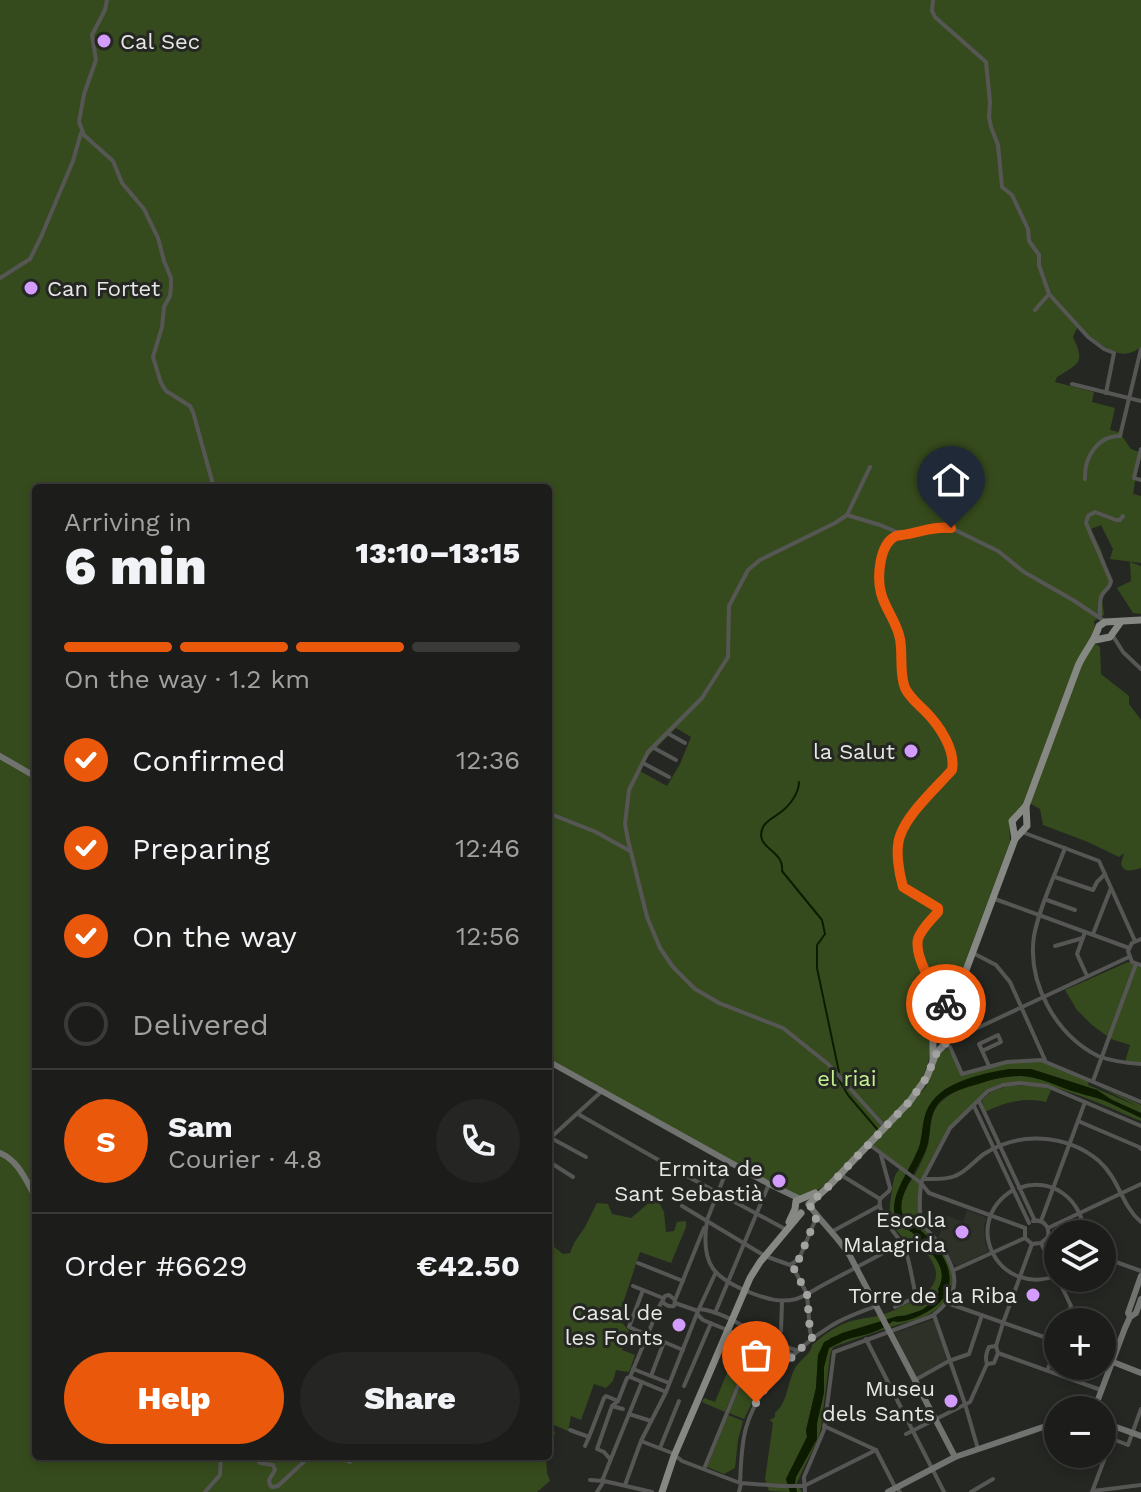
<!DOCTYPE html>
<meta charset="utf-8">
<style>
body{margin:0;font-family:"Work Sans",sans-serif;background:#252623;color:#f1f3f6;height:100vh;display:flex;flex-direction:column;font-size:30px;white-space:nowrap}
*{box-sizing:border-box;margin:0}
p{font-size:26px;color:#a0a2a2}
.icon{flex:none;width:44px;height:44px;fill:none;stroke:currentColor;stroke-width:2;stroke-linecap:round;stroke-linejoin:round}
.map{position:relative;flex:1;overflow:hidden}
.details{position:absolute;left:32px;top:484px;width:520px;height:976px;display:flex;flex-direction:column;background:#1c1d1a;border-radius:8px;box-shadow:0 4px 12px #0003,0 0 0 2px #3a3b39}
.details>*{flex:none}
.fabs{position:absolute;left:1044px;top:1220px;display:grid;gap:16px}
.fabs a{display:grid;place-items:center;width:72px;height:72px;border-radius:50%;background:#1c1d1a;box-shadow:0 4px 12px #0003,0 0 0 2px #3a3b39;font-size:40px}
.pin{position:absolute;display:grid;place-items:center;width:68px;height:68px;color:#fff;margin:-82px -34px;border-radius:50% 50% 50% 0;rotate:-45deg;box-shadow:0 0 8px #0007}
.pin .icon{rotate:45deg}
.courier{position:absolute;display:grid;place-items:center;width:80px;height:80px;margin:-40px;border:6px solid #ea580c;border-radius:50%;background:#fff;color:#222;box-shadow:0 2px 10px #0007}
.summary em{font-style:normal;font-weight:800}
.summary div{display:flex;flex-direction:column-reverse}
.summary{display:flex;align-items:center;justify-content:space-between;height:136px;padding:0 32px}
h1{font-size:52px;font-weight:800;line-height:60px}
.bar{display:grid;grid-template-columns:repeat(4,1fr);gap:12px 8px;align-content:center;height:96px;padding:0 32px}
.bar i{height:10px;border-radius:6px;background:#3a3b39}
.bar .on{background:#ea580c}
.bar p{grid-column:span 4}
.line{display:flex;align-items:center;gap:20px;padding:0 32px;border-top:2px solid #3a3b39}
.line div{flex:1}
.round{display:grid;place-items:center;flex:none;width:84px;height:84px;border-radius:42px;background:#252623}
ol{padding:0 32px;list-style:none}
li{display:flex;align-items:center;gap:24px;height:88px}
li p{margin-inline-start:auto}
li .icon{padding:8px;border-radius:50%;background:#ea580c;color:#fff;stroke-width:4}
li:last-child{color:#a0a2a2}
li i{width:44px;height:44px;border:4px solid #3a3b39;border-radius:50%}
.action{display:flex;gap:16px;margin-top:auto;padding:16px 32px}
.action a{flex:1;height:92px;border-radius:48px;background:#ea580c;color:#fff;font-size:32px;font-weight:800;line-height:92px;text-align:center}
.action a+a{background:#252623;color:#f1f3f6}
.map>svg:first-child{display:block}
.built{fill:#2d3128}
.green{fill:#364b1d;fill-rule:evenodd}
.water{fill:#0d1c00}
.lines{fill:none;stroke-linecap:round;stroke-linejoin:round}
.stream{stroke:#0d1c00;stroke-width:2}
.street{stroke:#565755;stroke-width:4}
.secondary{stroke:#717370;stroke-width:6}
.primary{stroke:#868884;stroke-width:7}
.done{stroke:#a3a4a2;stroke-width:8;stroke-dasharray:0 14.4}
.route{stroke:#ea580c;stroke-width:10}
.poi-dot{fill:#d39cfd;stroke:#252723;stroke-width:3}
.labels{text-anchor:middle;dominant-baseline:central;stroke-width:6;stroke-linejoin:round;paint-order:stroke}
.poi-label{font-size:22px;fill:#e7e8e6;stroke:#252723;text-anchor:end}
.park-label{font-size:22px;fill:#c3f18f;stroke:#252723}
</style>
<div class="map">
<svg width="1141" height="1492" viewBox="0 0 1141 1492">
<rect width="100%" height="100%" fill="#252723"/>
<!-- built -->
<g class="built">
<polygon points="967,1210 987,1218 984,1225 985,1243 989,1251 957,1266 954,1265 938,1240 946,1215 963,1222"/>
<polygon points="935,1319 947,1360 916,1377 894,1333"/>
</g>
<!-- green -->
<g class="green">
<path d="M0 0H1141V347C1137 349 1134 352 1129 353 1114 358 1089 336 1078 326L1073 337C1086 364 1078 363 1057 377L1055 382 1094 392 1092 402 1115 408 1110 430 1123 433 1122 436 1131 449 1139 452 1138 456 1141 459 1137 470 1133 494 1141 496V563L1110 559 1113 549 1101 525 1091 529 1101 550 1112 582 1102 599 1104 615 1094 621 1095 630 1089 639 1100 647 1101 674 1129 696V704L1141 720V868C1133 870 1125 874 1121 864L1124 853 1119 857 1088 842 1043 825 1040 809 1026 801 1021 809 1009 820 1010 842 944 1019 930 1036C931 1062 926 1075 911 1096L824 1186C812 1193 805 1198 791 1194L548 1058V488H36V1456H546L547 1473 550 1481 537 1492H0ZM676 728 691 737 680 764 667 786 640 771 648 756Z"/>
<polygon points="1130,562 1141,566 1141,614 1133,613 1117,588 1131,581"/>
<polygon points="1128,962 1141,966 1141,1064 1125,1062 1130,1045 1111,1039 1092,1025 1077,1010 1065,990"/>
<path d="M944 1049H948L951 1052 962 1075C985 1069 1011 1059 1036 1061 1052 1063 1074 1075 1089 1081L1088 1085 1139 1107 1096 1085 1141 1105V1113L1112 1100 1097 1090 1031 1069H1023L991 1073 945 1089 924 1120 920 1146 906 1174 895 1217C901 1226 907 1228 914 1234 930 1247 950 1269 938 1289L939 1293 932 1297 933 1300 937 1298V1300C929 1302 929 1307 922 1310 914 1313 904 1316 898 1316L830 1338 818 1355 816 1388 806 1431 807 1437 786 1479 790 1492 769 1491 765 1479 773 1423 770 1420 775 1417V1413C786 1404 787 1388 792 1375 795 1364 804 1359 810 1351 815 1342 808 1348 817 1341 826 1333 837 1326 848 1322 860 1318 873 1318 884 1314 892 1312 900 1307 907 1304 946 1286 943 1267 914 1240L909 1242C884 1224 889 1210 893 1184 895 1175 895 1173 902 1167L871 1146 926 1087 938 1055Z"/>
<path d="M1024 1076 1037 1078 1106 1101 1141 1118V1121C1107 1107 1031 1069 996 1086 987 1090 980 1099 973 1106 955 1121 949 1126 938 1147 925 1171 914 1187 919 1215 924 1245 967 1259 948 1296 936 1318 911 1320 891 1327 871 1334 852 1340 833 1347L830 1355 821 1428 818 1439 797 1482V1485L802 1492H797L795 1483 796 1477 817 1439V1423L824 1392V1367L829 1348C835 1345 842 1341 848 1339 864 1335 880 1332 893 1321 902 1324 919 1316 927 1311 967 1289 947 1251 918 1228 912 1223 904 1222 902 1212 898 1196 912 1181 919 1167 922 1160 926 1152 928 1145 930 1135 929 1124 933 1114 943 1086 997 1076 1024 1076Z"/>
<path d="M1010 1085 1044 1087 1051 1090 1046 1102C1023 1097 1006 1102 985 1112L982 1100 991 1092Z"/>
<polygon points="656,1197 664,1212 666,1232 674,1231 677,1222 686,1221 686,1227 671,1263 640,1252 618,1318 629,1331 622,1350 635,1355 629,1372 616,1370 613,1381 606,1388 594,1384 581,1420 571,1416 568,1431 552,1424 555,1433 548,1448 548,1242 563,1254 570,1253 574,1243 585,1227 597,1203 608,1204 612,1214 631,1218"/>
<path d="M769 1346 777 1349 781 1363 757 1393 744 1419 729 1413 742 1382C761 1379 762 1362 769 1346Z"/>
<polygon points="732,1361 744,1366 725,1412 702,1402 704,1398 715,1402"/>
<polygon points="728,1415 743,1421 738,1440 735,1468 724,1474 707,1467"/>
</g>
<!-- water -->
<path class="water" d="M1009 1069H1031L1097 1090 1112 1100 1141 1113V1118C1128 1112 1115 1105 1103 1100 1095 1097 1087 1096 1079 1093 1060 1088 1042 1077 1021 1076 1003 1075 985 1082 968 1087 957 1091 944 1095 937 1105 928 1119 932 1137 925 1152 918 1168 897 1196 902 1213 905 1222 913 1224 919 1229 947 1253 967 1289 927 1312 918 1317 902 1324 893 1321 880 1332 863 1335 848 1339 842 1341 835 1345 829 1348L824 1367V1392L817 1423V1439L796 1477 795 1483 797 1492H790L786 1479 807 1437 806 1430 816 1388 818 1355 824 1342 842 1333 898 1316H904L922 1310 933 1301 932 1297 939 1292 938 1289C948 1272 937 1259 925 1246 922 1242 917 1236 913 1233 903 1227 895 1224 894 1211 893 1190 909 1172 916 1154 923 1141 921 1126 926 1112 938 1082 980 1074 1009 1069Z"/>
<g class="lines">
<!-- stream -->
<g class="stream">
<path d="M799 782C799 794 788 808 778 814 773 818 766 821 763 827 753 849 785 849 782 871L822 920 825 934 817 945V968L839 1072"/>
<polyline points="838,1078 848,1095 877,1129"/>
</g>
<!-- street -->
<g class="street">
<polyline points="107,0 105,10 92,35 96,60 84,94 79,122 84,135 113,161 122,183 144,209 158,238 164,261 171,278 171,287 170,296 164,307 162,327 153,357 161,383 166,391 190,406 193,412 214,488"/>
<polyline points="933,0 932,11 935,17 986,62 990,102 989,117 991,127 998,145 1002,187 1012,195 1028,229 1029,241 1039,255 1039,265 1049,294 1088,337 1104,349 1114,353 1106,393"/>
<polyline points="0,278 30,259 41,237 73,161 81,133"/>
<polyline points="1035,310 1049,294"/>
<polyline points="1072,384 1141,401"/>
<polyline points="1141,449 1134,478 1141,480"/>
<path d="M1085 479C1084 458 1097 436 1120 436L1141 349"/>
<polyline points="847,515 835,523 760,560 748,570 729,606 728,657 702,698 648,752 629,790 625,824 628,840 647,917 660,948 673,967 695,989 719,1003 783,1028 828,1064 884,1126"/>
<polyline points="847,515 880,525 902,534"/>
<polyline points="847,515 870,467"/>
<path d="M1100 616C1100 610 1099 600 1102 595 1106 588 1110 589 1111 581L1086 523 1088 516 1095 512 1116 520H1120L1123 516"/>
<polyline points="1113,636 1123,652 1141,669"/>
<polyline points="669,734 685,743"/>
<polyline points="654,748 676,760"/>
<polyline points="643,763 669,777"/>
<polyline points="548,813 596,832 630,851"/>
<polyline points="1022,832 1099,861 1135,941"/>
<path d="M1065 848C1055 875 1039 908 1034 936 1027 983 1056 1035 1098 1056 1111 1061 1127 1063 1141 1064"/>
<polyline points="1055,877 1093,890 1097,882 1105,874"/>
<polyline points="995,899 1129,948"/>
<polyline points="1047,900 1075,910"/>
<polyline points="1085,932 1077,954 1087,976"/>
<polyline points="1093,934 1111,888"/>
<polyline points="1141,939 1132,943 1128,951 1132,962 1141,965"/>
<polyline points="1055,946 1083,938"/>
<polyline points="973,953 996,965 1010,982 1045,1060"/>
<path d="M951 1009 934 990 925 973 918 944 919 936 938 912V908L903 887C899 873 895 850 900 836 907 813 936 788 952 770 957 750 939 725 925 711 917 703 910 698 905 688 899 673 903 655 900 639 897 623 885 609 881 593 877 577 879 544 896 536 900 535 904 535 908 534 923 531 936 526 951 528L998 551 1024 572 1073 600 1106 622"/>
<polyline points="947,1038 956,1038 1129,957"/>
<polyline points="944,1046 950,1047 962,1074 1007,1062 1041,1060 1141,1102"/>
<polyline points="982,1051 1001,1042 998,1035 979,1044 989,1066"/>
<polyline points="1093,1081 1136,964"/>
<polyline points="979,1101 1035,1221"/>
<polyline points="974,1106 1029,1223"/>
<polyline points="578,1114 676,1170"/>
<polyline points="1078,1121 1139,1147 1141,1149"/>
<polyline points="548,1134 551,1138 586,1157"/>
<polyline points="548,1140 602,1091"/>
<polyline points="870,1145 921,1183 929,1193 1025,1228"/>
<polyline points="548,1161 573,1177"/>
<polyline points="683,1174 785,1229"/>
<polyline points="841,1175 880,1199"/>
<path d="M924 1179C934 1179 945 1180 955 1176 966 1172 974 1161 984 1154 1019 1131 1067 1134 1099 1161 1120 1180 1121 1205 1141 1222"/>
<polyline points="921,1183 950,1128 988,1091 1003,1085 1019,1083 1047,1086 1141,1126"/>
<path d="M1019 1188C1052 1176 1083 1200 1084 1234"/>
<polyline points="548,1190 549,1191"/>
<path d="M1013 1190C959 1223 999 1299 1058 1275"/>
<path d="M880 1199C877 1214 895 1233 903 1245 909 1254 913 1285 916 1297L895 1307"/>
<polyline points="880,1199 889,1191 890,1188 881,1155"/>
<polyline points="682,1206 765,1256 790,1265 799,1259 817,1216"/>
<polyline points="707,1220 730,1162"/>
<path d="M707 1221C700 1265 714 1279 754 1294 768 1299 781 1303 796 1299 806 1296 814 1290 823 1285 847 1272 871 1260 894 1247L899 1242"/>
<path d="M1033 1221C1043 1219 1050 1226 1048 1237"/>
<polyline points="1041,1221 1085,1102"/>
<polyline points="1025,1228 1025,1238 1032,1244 1041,1243 1048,1237"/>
<polyline points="1048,1228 1141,1184"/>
<polyline points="833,1231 879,1206"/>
<polyline points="1048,1237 1058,1240"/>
<polyline points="1041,1243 1071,1306 1065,1322"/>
<polyline points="1102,1257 1141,1271"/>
<polyline points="638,1263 683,1281"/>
<polyline points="792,1265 807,1294 810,1331 812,1338"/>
<polyline points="954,1270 1025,1238"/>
<polyline points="633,1286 663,1298"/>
<polyline points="643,1290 629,1327 683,1350"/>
<polyline points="675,1300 704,1228"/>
<polyline points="675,1303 698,1311"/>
<polyline points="947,1303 1058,1342"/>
<path d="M699 1309C722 1311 743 1327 763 1337 774 1343 787 1347 798 1351"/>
<polyline points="715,1313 769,1184"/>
<polyline points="697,1314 703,1320 749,1339 765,1343 794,1355"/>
<polyline points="934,1315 965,1404 978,1449"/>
<polyline points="866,1339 944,1492"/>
<polyline points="776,1342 781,1331 782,1302"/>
<polyline points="998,1353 1101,1390"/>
<polyline points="987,1364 994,1363 998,1353 996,1346 1003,1323 1032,1244"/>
<polyline points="633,1369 669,1383"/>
<polyline points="1048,1369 1058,1342"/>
<polyline points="651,1376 664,1342"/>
<polyline points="630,1377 666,1392"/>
<polyline points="915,1380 949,1361 969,1354 982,1315"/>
<polyline points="684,1386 711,1323"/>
<polyline points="612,1406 623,1409"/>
<polyline points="629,1414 651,1421"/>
<polyline points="824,1426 876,1450"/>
<polyline points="570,1430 589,1437 604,1398 606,1396 618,1401"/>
<path d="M906 1434 970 1402 987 1364C985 1359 986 1353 989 1347L996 1346"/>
<polyline points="1102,1435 1128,1445 1141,1409"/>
<polyline points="641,1441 672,1453 682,1461 740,1483 781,1486 804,1486 876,1450"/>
<polyline points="585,1446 589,1437"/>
<polyline points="660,1448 679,1401"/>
<polyline points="876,1450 894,1485 900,1492"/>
<polyline points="254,1456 260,1463 273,1465 275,1470 269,1480 270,1485 272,1487 278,1486 310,1456"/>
<polyline points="337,1456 350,1462"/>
<path d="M610 1459 604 1452 597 1449 612 1406 618 1401 627 1378 630 1377 659 1307 665 1296 669 1295 675 1300 674 1306C669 1307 666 1306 663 1302"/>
<polyline points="704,1469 759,1335"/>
<polyline points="590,1480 604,1481 652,1492"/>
<polyline points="602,1481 642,1382"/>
<path d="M740 1483C741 1465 741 1446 746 1428 757 1388 796 1347 831 1326 845 1317 861 1312 876 1306"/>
<polyline points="625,1485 641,1441 666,1392 698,1311 716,1272"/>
<polyline points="1093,1491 1141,1485"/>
<polyline points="205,1492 220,1475 221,1456"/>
<polyline points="597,1492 604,1481"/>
<polyline points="739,1492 741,1484"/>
<path d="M805 1492 804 1477 824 1430 834 1352 932 1316C964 1292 958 1270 937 1241 932 1235 924 1228 922 1221 918 1209 920 1195 921 1183"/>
<polyline points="971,1492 993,1479"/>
<polyline points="1092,1492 1112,1439"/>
</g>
<!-- secondary -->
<g class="secondary">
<polyline points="0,756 36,777"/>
<polyline points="548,1061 769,1184 800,1199"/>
<path d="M0 1153C19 1161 26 1181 36 1198"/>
<path d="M809 1205C822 1223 838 1237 850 1256L955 1457"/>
<polyline points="1130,1317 1128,1313 1141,1276"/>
<polyline points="1113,1362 1141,1373"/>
<polyline points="1094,1410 1125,1328 1130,1317 1136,1313 1141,1299"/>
<polyline points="1102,1422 1141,1436"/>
<polyline points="888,1492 955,1457 1058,1422"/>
</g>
<!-- primary -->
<g class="primary">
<polyline points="1095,640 1110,637 1120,623"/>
<path d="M1015 839 1012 821 1026 806 1078 666C1084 652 1095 641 1099 626L1105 622 1141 620"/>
<polyline points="933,1060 933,1037 947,1021 1015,839 1027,826 1026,806"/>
<polyline points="809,1204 828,1187 910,1101 927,1077 936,1053 946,1043 947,1037"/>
<polyline points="789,1222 795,1209 796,1201 815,1193"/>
<polyline points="662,1492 674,1456 750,1278 760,1262 801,1213"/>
</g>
</g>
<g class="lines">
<!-- done -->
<path class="done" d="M756 1403C770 1377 791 1358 812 1338L810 1331 807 1294 792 1265 799 1259 817 1216 809 1204 828 1187 910 1101 927 1077 937 1052 947 1042 946 1026 951 1009 946 1004"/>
<!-- route -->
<path class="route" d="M946 1004C934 991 914 956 918 939 921 929 931 920 938 912V908L903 887C899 873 895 850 900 836 908 813 936 788 952 770 956 750 939 725 925 711 917 703 910 698 905 688 899 673 903 654 900 639 897 622 885 609 881 593 877 577 879 544 896 536 900 535 904 535 908 534 923 531 936 526 951 528"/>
</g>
<!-- markers -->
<g class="poi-dot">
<circle cx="104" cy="41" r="8"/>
<circle cx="31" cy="288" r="8"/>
<circle cx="911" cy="751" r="8"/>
<circle cx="779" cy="1181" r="8"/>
<circle cx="962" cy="1232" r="8"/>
<circle cx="1033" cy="1295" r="8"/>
<circle cx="679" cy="1325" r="8"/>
<circle cx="951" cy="1401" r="8"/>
</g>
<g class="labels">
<!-- poi labels -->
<g class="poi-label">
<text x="120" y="41" text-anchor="start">Cal Sec</text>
<text x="47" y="288" text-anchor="start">Can Fortet</text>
<text x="895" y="751">la Salut</text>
<text x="763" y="1168">Ermita de<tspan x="763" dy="25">Sant Sebastià</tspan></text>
<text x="946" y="1219">Escola<tspan x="946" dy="25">Malagrida</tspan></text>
<text x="1017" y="1295">Torre de la Riba</text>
<text x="663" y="1312">Casal de<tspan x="663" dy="25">les Fonts</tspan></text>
<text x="935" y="1388">Museu<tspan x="935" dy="25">dels Sants</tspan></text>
</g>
<!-- park labels -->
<g class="park-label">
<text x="847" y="1078">el riai</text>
</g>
</g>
</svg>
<div class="fabs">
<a><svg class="icon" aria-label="layers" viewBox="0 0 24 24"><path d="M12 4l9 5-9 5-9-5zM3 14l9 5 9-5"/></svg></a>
<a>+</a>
<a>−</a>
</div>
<div class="pin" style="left:756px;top:1403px;background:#ea580c"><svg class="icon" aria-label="bag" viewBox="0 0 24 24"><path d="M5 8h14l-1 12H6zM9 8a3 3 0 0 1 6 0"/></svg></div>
<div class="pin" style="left:951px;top:528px;background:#1f2937"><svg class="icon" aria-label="home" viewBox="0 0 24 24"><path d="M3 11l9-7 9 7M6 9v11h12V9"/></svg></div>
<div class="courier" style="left:946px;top:1004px"><svg class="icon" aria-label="bike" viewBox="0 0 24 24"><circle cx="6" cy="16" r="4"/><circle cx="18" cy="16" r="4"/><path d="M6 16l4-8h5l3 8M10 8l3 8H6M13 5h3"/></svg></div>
<section class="details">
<div class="summary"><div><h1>6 min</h1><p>Arriving in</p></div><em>13:10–13:15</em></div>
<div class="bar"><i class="on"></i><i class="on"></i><i class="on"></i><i></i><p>On the way · 1.2 km</p></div>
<ol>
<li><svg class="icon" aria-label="check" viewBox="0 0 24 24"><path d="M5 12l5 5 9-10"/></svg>Confirmed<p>12:36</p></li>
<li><svg class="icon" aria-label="check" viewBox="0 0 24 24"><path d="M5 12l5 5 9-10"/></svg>Preparing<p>12:46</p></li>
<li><svg class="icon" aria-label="check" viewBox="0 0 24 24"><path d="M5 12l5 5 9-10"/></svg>On the way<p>12:56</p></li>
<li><i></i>Delivered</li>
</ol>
<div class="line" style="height:144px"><b class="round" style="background:#ea580c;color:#fff">S</b><div><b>Sam</b><p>Courier · 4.8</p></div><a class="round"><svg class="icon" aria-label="phone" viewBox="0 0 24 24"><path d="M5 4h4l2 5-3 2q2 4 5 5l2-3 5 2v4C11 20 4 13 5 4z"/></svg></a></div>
<div class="line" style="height:104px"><div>Order #6629</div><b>€42.50</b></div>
<div class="action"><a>Help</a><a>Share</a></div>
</section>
</div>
